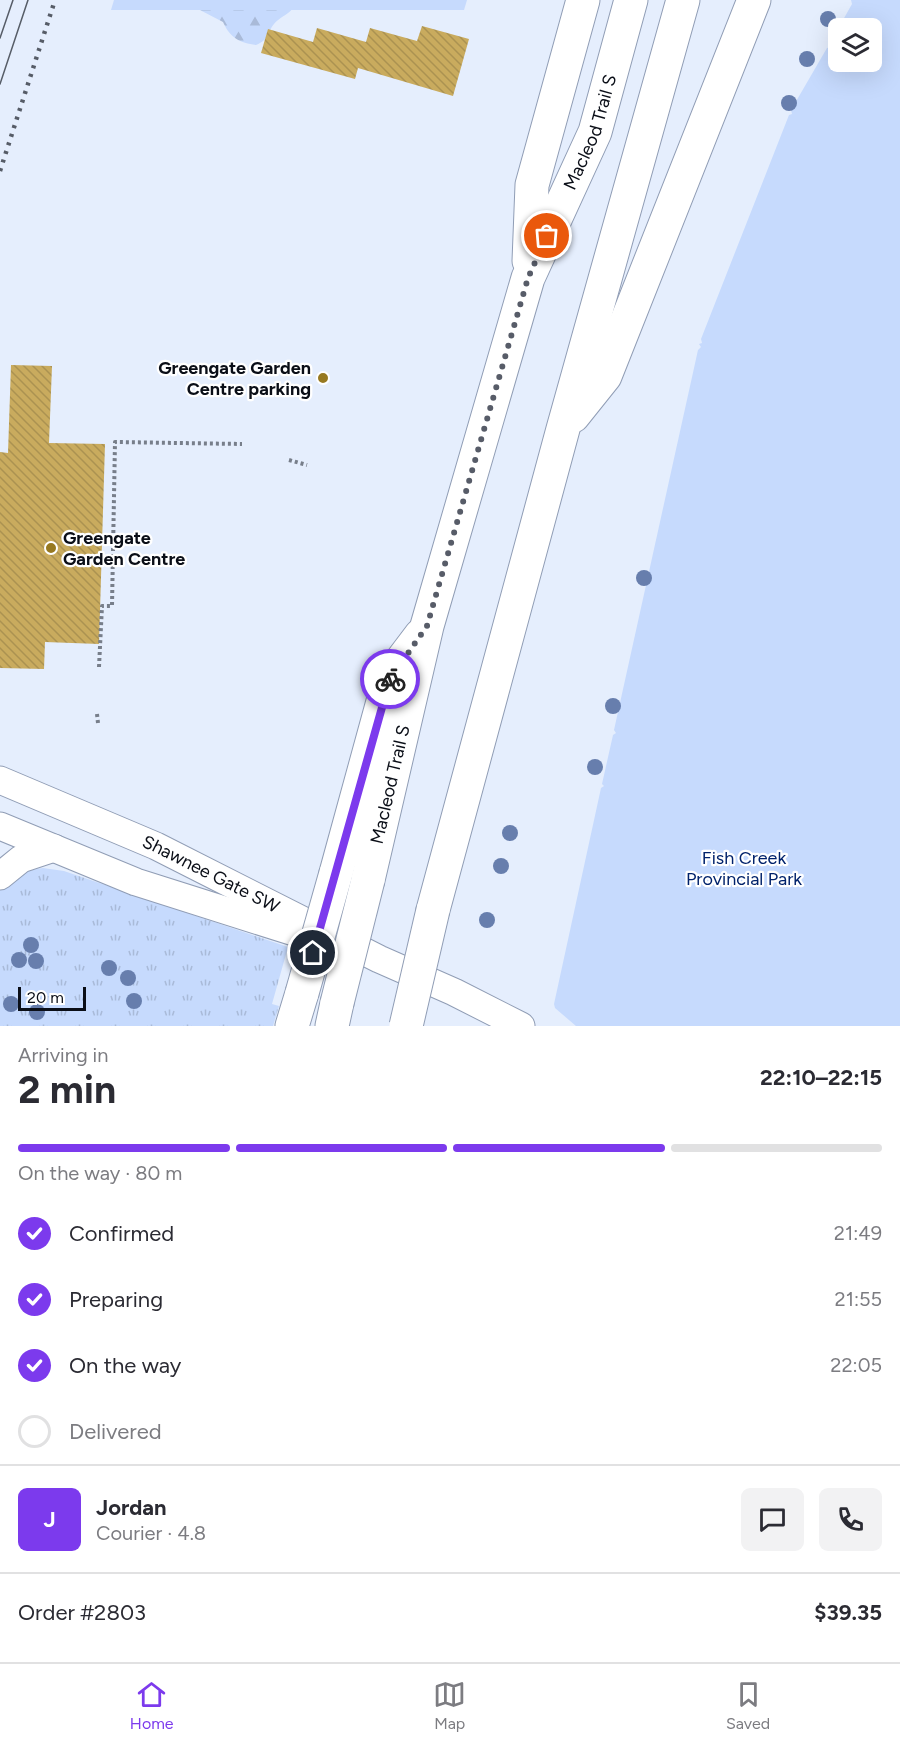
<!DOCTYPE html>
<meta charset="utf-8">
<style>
body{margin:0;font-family:Figtree,sans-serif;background:#f2f2f3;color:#2b2b33;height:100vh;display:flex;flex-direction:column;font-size:22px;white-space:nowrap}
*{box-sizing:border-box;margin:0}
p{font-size:20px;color:#7c7c81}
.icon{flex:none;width:33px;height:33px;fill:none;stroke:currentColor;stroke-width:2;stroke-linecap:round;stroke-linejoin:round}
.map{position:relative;height:1026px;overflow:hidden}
.panel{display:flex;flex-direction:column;background:#fff;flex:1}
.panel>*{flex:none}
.buttons{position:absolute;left:828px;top:18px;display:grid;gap:12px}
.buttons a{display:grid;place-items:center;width:54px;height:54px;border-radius:9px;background:#fff;box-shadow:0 6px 24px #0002;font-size:30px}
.scale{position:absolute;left:18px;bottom:15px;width:68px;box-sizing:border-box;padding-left:6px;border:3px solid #0a0e17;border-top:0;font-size:16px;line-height:21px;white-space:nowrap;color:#0a0e17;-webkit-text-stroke:4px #fff;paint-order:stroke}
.pin{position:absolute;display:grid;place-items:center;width:51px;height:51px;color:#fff;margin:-26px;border:3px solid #fff;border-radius:50%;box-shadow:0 2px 6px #0007}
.courier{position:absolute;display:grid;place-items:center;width:60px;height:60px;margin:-30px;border:4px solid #7c3aed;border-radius:50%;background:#fff;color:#222;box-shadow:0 2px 8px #0007}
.head em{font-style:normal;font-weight:700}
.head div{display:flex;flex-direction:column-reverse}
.head{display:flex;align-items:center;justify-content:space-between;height:102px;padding:0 18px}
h1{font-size:39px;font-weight:700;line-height:45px}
.bar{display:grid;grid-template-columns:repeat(4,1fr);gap:9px 6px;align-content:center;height:72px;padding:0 18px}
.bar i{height:8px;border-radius:4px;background:#e1e1e2}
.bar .current{background:#7c3aed}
.bar p{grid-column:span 4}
.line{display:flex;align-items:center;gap:15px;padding:0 18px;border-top:2px solid #e1e1e2}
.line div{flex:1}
.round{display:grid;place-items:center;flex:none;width:63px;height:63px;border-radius:9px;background:#f2f2f3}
ol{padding:0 18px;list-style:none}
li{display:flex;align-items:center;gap:18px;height:66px}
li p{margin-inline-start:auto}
li .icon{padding:6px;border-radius:50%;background:#7c3aed;color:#fff;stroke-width:4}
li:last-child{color:#7c7c81}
li i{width:33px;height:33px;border:3px solid #e1e1e2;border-radius:50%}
.tab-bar{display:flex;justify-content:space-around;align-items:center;height:84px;border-top:2px solid #e1e1e2;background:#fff;font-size:16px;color:#7c7c81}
.tab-bar a{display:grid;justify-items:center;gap:3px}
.tab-bar .current{color:#7c3aed}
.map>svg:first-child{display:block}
.grass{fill:url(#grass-tufts)}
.forest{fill:url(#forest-firs)}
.green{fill:#c6dafd;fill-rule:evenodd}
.building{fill:url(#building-back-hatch)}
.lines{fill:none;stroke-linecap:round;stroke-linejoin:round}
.tertiary-casing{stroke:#909db5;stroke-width:29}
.motorway-casing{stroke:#909db5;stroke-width:35}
.path{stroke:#777e8a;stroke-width:4;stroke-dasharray:3 3;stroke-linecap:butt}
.tertiary{stroke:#fff;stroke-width:27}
.motorway{stroke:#fff;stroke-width:33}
.tram{stroke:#565c67;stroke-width:1.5}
.rail{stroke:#565c67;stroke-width:4.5;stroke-dasharray:3 6;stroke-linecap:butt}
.motorway-bridge-casing{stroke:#909db5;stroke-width:35;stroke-linecap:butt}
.motorway-bridge{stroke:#fff;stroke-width:33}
.tree{fill:#677ead}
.done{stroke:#575c68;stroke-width:6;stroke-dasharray:0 10.8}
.route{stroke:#7c3aed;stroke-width:8}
.poi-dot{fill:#977921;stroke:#fff;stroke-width:2}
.labels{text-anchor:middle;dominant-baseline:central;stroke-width:4.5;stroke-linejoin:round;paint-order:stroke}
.street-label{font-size:18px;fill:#0a0e17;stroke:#fff}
.poi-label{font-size:18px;font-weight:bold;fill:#0a0e17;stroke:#fff;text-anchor:end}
.park-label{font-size:18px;fill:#00226b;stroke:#fff}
</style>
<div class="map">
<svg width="900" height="1026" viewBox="0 0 900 1026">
<defs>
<pattern id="grass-tufts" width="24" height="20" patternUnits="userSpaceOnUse" patternTransform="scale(1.5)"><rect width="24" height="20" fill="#c6dafd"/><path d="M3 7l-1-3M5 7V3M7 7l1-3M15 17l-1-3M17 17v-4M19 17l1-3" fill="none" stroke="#a9bad8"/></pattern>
<pattern id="forest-firs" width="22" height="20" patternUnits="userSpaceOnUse" patternTransform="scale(1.5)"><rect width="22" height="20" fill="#c6dafd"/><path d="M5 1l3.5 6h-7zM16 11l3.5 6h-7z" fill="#a9bad8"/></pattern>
<pattern id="building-back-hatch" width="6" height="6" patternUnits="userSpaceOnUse" patternTransform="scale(1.5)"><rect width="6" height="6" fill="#c9ab5e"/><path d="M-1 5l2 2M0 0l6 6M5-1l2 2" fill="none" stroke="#ab9251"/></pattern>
</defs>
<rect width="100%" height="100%" fill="#e5eefd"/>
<!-- grass -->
<path class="grass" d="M43 868 64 871 288 947 272 1004 279 1006 273 1026H0V890C14 876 23 871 43 868Z"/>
<!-- forest -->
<path class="forest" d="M298 0C289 17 284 13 274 24 266 34 270 39 256 45 240 43 230 38 223 22L198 9Z"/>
<!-- green -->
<g class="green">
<polygon points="114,0 467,0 464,10 111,10"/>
<path d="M851 0H900V1026H576L555 1008 554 1004 601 788 604 786 602 784 613 735 616 733 614 730 698 350 701 347 699 344 702 343 701 339 789 115 792 114 791 110 827 48 831 47 830 43 852 4ZM872 28V62H838V28Z"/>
</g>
<!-- building -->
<g class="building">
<polygon points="422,26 469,39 453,96 358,68 355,79 261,53 268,29 313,42 317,28 366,42 370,28 417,41"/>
<polygon points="11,365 52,366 49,443 105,444 99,644 45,642 44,669 0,668 0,452 8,453"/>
</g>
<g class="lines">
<defs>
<g id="tertiary">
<path id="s1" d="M0 780 156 846 379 959 454 992 521 1026"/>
<polyline points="0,826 136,882 300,934"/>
<polyline points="0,876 21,859 54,848"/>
</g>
<g id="motorway">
<polyline points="529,261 532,185 583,0"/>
<polyline points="573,416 605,376 754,0"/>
<polyline points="336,873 390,676 421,635"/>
<path id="s2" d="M368 880 427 626 528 278 595 132 631 0"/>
<polyline points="433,910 563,429 683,0"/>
<polyline points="292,1026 302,993"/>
<polyline points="332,1026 337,1003"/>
</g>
</defs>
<!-- tertiary casing -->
<use href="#tertiary" class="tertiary-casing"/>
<!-- motorway casing -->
<use href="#motorway" class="motorway-casing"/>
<!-- path -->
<g class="path">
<polyline points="289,460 307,465"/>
<polyline points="99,667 102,606 112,606 115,442 242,444"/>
<polyline points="97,714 98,723"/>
</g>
<!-- tertiary -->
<use href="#tertiary" class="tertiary"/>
<!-- motorway -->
<use href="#motorway" class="motorway"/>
<!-- tram -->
<g class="tram">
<polyline points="0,38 13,0"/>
<polyline points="0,84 28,0"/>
</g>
<!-- rail -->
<polyline class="rail" points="0,171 55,0"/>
<defs>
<g id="motorway-bridge">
<polyline points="302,993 336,873"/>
<polyline points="337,1003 368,880"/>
<polyline points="406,1026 433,910"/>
</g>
</defs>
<!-- motorway-bridge casing -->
<use href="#motorway-bridge" class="motorway-bridge-casing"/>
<!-- motorway-bridge -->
<use href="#motorway-bridge" class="motorway-bridge"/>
</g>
<!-- trees -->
<g class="tree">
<circle cx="828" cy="19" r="8"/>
<circle cx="807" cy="59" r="8"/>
<circle cx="789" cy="103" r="8"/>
<circle cx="644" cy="578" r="8"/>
<circle cx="613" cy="706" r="8"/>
<circle cx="595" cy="767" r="8"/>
<circle cx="510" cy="833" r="8"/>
<circle cx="501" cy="866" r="8"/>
<circle cx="487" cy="920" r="8"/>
<circle cx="31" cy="945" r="8"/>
<circle cx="19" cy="960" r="8"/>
<circle cx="36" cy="961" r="8"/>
<circle cx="109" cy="968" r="8"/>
<circle cx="128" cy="978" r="8"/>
<circle cx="134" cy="1001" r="8"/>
<circle cx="11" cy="1004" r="8"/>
<circle cx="37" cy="1012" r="8"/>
</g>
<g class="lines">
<!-- done -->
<polyline class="done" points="390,679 427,626 528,278 547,236"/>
<!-- route -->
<polyline class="route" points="313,953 390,679"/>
</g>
<!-- markers -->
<g class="poi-dot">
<circle cx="323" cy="378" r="6"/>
<circle cx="51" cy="548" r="6"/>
</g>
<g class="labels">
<!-- street labels -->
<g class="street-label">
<text stroke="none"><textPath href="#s2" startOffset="782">Macleod Trail S</textPath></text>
<text stroke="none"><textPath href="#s2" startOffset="98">Macleod Trail S</textPath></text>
<text stroke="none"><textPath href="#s1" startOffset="231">Shawnee Gate SW</textPath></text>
</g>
<!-- poi labels -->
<g class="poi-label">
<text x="311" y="368">Greengate Garden<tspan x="311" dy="21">Centre parking</tspan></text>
<text x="63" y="538" text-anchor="start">Greengate<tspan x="63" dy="21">Garden Centre</tspan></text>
</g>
<!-- park labels -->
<g class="park-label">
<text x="744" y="858">Fish Creek<tspan x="744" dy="21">Provincial Park</tspan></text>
</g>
</g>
</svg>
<div class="buttons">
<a><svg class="icon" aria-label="layers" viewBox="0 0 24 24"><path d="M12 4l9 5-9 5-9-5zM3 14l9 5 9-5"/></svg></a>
</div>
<div class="scale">20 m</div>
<div class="pin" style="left:547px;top:236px;background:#ea580c"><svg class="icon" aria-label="bag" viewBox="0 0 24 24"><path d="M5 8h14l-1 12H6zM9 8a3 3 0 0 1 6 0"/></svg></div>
<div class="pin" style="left:313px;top:953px;background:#1f2937"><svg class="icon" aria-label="home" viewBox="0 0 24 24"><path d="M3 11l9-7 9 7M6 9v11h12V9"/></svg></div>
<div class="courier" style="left:390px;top:679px"><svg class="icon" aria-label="bike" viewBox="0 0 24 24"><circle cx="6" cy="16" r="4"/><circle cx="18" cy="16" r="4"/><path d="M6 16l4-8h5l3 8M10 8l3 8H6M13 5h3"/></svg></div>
</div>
<section class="panel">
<div class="head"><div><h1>2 min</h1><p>Arriving in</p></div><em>22:10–22:15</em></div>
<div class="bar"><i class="current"></i><i class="current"></i><i class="current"></i><i></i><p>On the way · 80 m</p></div>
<ol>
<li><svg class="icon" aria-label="check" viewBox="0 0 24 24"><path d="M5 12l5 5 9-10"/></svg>Confirmed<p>21:49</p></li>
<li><svg class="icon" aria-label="check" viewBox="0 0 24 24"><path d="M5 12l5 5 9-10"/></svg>Preparing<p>21:55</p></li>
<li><svg class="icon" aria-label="check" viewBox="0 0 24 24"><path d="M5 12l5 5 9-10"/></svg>On the way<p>22:05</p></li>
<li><i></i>Delivered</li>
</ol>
<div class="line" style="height:108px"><b class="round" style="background:#7c3aed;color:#fff">J</b><div><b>Jordan</b><p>Courier · 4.8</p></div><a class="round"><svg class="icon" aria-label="chat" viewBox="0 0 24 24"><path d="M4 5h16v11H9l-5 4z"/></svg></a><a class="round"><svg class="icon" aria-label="phone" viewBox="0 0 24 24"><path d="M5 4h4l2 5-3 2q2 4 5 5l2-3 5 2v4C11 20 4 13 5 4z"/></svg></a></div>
<div class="line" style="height:78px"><div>Order #2803</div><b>$39.35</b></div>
</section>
<nav class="tab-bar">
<a class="current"><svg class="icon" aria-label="home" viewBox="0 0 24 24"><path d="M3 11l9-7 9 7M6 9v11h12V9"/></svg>Home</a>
<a><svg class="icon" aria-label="map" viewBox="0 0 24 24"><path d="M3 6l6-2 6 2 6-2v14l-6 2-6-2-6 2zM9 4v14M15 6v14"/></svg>Map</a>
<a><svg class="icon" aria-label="saved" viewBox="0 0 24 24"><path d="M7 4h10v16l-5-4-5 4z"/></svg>Saved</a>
</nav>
